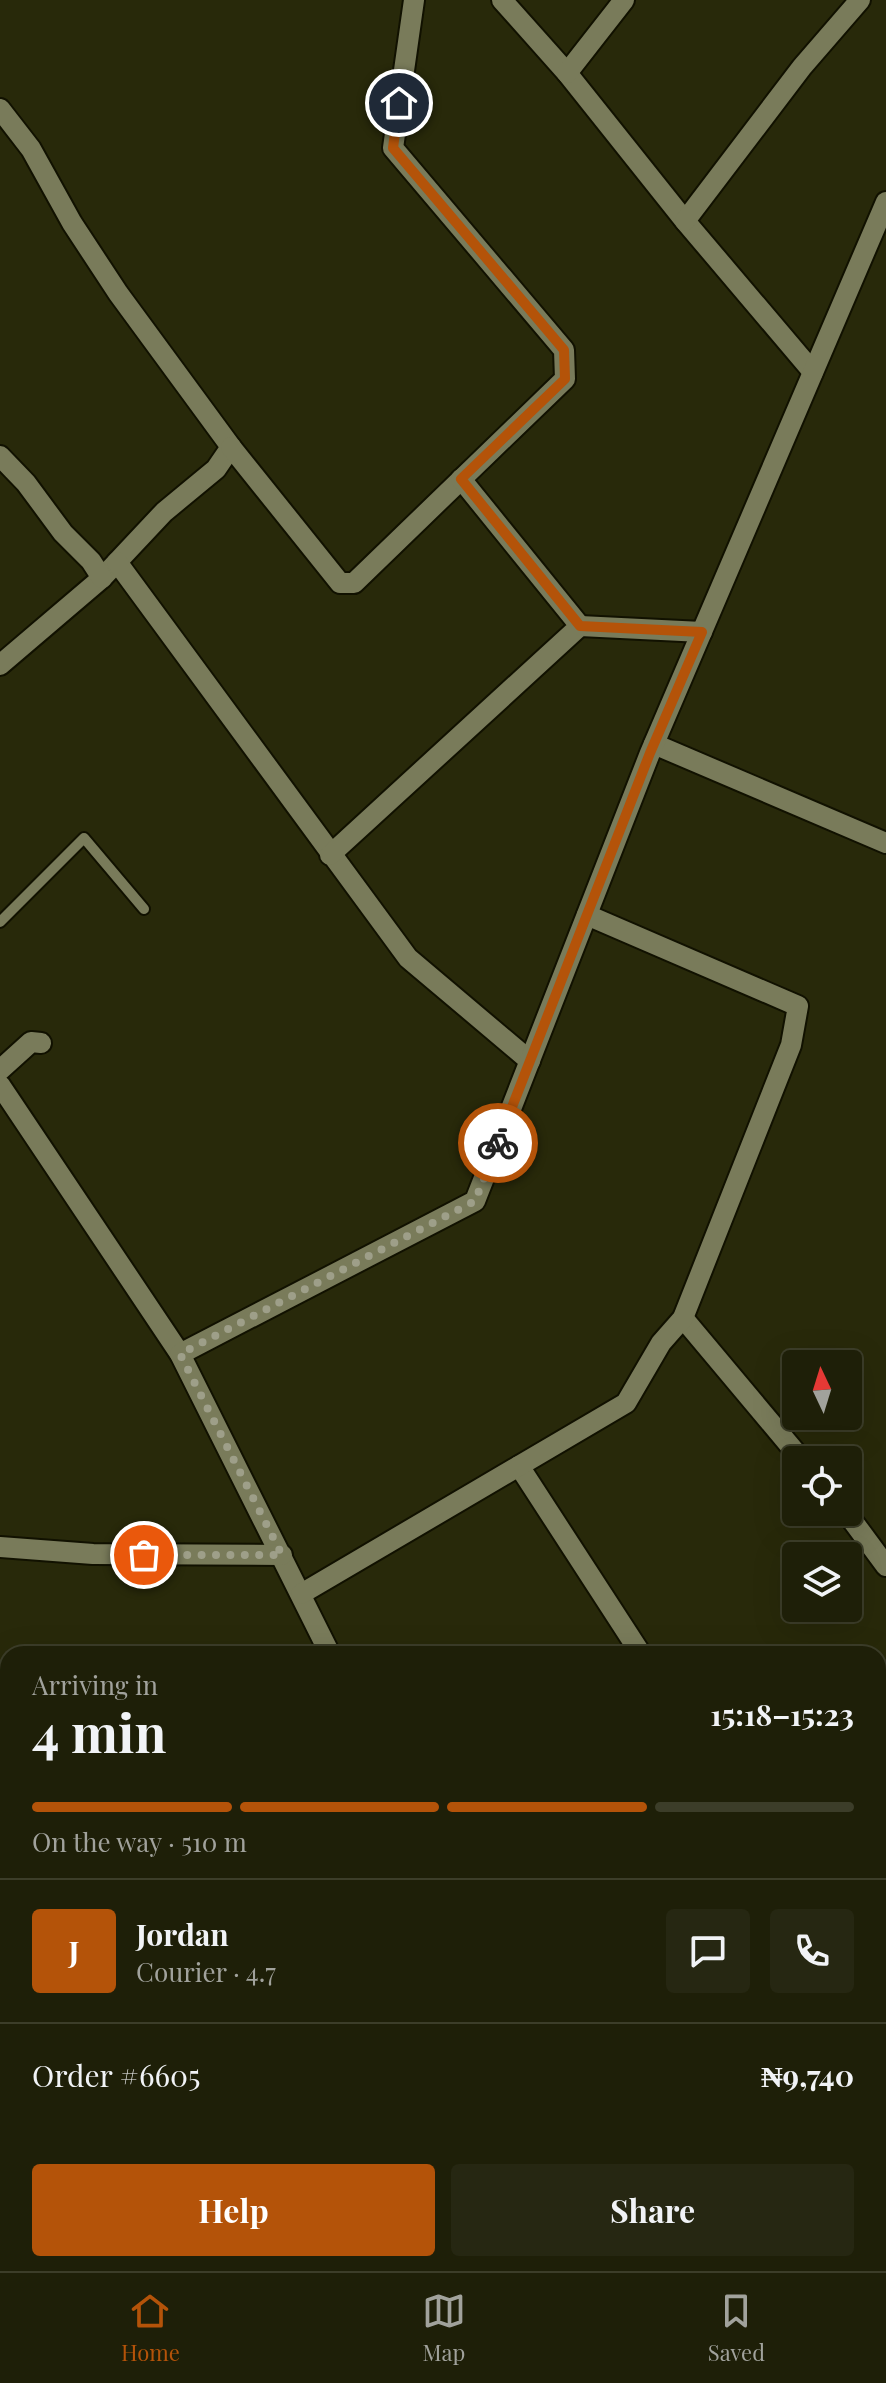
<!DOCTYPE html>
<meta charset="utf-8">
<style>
body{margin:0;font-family:"Playfair Display",serif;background:#262712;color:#f1f3f6;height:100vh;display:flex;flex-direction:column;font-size:30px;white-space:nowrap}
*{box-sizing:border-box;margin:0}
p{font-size:26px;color:#a1a29c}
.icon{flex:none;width:44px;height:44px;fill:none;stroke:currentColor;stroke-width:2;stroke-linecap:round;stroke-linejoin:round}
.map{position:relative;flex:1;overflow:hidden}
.panel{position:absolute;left:0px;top:1646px;width:886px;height:626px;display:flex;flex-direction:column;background:#1e1f08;border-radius:24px 24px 0 0;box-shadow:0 8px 32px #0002,0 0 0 2px #3c3d29}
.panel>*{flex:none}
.needle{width:52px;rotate:356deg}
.tools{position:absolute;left:782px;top:1350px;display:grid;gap:16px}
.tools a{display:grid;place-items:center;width:80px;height:80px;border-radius:8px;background:#1e1f08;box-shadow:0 8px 32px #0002,0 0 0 2px #3c3d29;font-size:40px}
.pin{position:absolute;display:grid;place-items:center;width:68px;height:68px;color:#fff;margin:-34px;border:4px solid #fff;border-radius:50%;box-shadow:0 2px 8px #0007}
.courier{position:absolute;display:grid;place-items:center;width:80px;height:80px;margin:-40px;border:6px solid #b45309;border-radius:50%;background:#fff;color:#222;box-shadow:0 2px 10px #0007}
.summary em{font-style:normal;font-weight:700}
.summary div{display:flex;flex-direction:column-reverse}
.summary{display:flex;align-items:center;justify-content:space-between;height:136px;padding:0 32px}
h1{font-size:52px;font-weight:700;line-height:60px}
.bar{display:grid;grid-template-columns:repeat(4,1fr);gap:12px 8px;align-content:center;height:96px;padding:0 32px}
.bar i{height:10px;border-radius:6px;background:#3c3d29}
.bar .current{background:#b45309}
.bar p{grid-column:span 4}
.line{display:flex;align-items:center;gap:20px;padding:0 32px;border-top:2px solid #3c3d29}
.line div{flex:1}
.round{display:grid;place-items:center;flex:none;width:84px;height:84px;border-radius:8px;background:#262712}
.action{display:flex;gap:16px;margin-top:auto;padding:16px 32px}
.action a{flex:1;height:92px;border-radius:8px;background:#b45309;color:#fff;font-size:32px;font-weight:700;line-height:92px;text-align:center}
.action a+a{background:#262712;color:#f1f3f6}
.tab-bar{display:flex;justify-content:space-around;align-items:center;height:112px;border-top:2px solid #3c3d29;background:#1e1f08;font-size:22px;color:#a1a29c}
.tab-bar a{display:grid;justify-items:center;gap:4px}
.tab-bar .current{color:#b45309}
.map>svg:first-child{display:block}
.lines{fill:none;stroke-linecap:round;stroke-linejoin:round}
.service-casing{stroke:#110;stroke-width:14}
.minor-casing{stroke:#110;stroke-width:24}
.service{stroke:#797b5a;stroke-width:10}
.minor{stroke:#797b5a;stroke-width:20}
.done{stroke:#9e9f89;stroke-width:8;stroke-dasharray:0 14.4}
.route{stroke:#b45309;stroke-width:10}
</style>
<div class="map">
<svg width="886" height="2271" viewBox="0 0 886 2271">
<rect width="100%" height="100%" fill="#28290a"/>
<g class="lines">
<defs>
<polyline id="service" points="0,922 84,838 144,909"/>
<g id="minor">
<polyline points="502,0 567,73 685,221 813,372"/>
<polyline points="567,73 624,0"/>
<polyline points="0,109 31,149 72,223 118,293 231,447 216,469 164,512 102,578 0,665"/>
<polyline points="685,221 802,67 860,0"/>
<polyline points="231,447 340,583 354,583 565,379 564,350 393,148 414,0"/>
<polyline points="0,456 26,483 63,533 91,561 102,578"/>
<polyline points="117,562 408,958 530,1061"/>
<polyline points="580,626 702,632"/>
<polyline points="654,744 886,843"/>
<polyline points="330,855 580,626 461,479"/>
<polyline points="0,1070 31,1042 41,1043"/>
<polyline points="0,1085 180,1354 330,1654"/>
<polyline points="683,1318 802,1460"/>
<polyline points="180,1354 475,1201 650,753 886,202"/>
<polyline points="519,1466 641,1654"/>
<polyline points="846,1512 886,1566"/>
<polyline points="0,1547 93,1554 282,1555"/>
<polyline points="301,1594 626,1403 661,1343 683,1318 791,1045 798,1006 587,915"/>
<polyline points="0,1683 8,1691"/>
<polyline points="878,1858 886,1854"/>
<polyline points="0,2051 8,2054"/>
<polyline points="878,2154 886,2150"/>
<polyline points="739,2264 744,2271"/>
<polyline points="175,2271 177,2264"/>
<polyline points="648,2271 652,2264"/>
</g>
</defs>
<!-- service casing -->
<use href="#service" class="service-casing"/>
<!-- minor casing -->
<use href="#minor" class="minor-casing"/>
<!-- service -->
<use href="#service" class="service"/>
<!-- minor -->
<use href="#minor" class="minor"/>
</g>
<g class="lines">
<!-- done -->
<polyline class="done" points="144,1555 282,1555 180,1354 475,1201 498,1143"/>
<!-- route -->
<polyline class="route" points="399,103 393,148 564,350 565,379 461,479 580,626 702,632 650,753 498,1143"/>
</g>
</svg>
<div class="tools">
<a><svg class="needle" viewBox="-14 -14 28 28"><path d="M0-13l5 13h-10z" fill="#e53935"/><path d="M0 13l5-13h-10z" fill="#a1a29c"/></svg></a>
<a><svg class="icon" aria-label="locate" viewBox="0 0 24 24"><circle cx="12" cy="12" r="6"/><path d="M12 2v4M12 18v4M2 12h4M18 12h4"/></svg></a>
<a><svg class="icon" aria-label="layers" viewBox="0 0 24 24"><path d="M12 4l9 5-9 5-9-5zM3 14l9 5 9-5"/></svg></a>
</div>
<div class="pin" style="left:144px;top:1555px;background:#ea580c"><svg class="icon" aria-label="bag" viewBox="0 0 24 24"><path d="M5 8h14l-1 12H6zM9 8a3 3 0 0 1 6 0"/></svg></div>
<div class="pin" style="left:399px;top:103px;background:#1f2937"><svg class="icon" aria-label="home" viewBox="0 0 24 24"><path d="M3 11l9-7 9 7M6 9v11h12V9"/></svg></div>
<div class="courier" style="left:498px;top:1143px"><svg class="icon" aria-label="bike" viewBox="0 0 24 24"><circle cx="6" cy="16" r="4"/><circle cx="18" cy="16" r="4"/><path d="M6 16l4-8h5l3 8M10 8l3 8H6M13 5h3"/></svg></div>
<section class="panel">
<div class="summary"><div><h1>4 min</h1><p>Arriving in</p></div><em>15:18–15:23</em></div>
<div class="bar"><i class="current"></i><i class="current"></i><i class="current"></i><i></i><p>On the way · 510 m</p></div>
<div class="line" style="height:144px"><b class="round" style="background:#b45309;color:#fff">J</b><div><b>Jordan</b><p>Courier · 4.7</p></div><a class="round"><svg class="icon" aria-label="chat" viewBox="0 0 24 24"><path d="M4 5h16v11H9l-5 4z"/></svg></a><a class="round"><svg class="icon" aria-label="phone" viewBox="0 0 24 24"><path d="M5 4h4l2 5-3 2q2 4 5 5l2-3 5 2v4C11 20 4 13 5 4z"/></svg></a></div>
<div class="line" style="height:104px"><div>Order #6605</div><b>₦9,740</b></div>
<div class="action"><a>Help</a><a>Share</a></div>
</section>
</div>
<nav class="tab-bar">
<a class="current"><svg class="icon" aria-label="home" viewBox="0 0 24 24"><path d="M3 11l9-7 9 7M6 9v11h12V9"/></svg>Home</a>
<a><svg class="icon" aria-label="map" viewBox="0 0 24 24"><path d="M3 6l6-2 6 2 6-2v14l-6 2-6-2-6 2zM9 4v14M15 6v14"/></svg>Map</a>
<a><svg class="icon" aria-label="saved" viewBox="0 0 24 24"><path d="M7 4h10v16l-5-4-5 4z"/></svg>Saved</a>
</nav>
